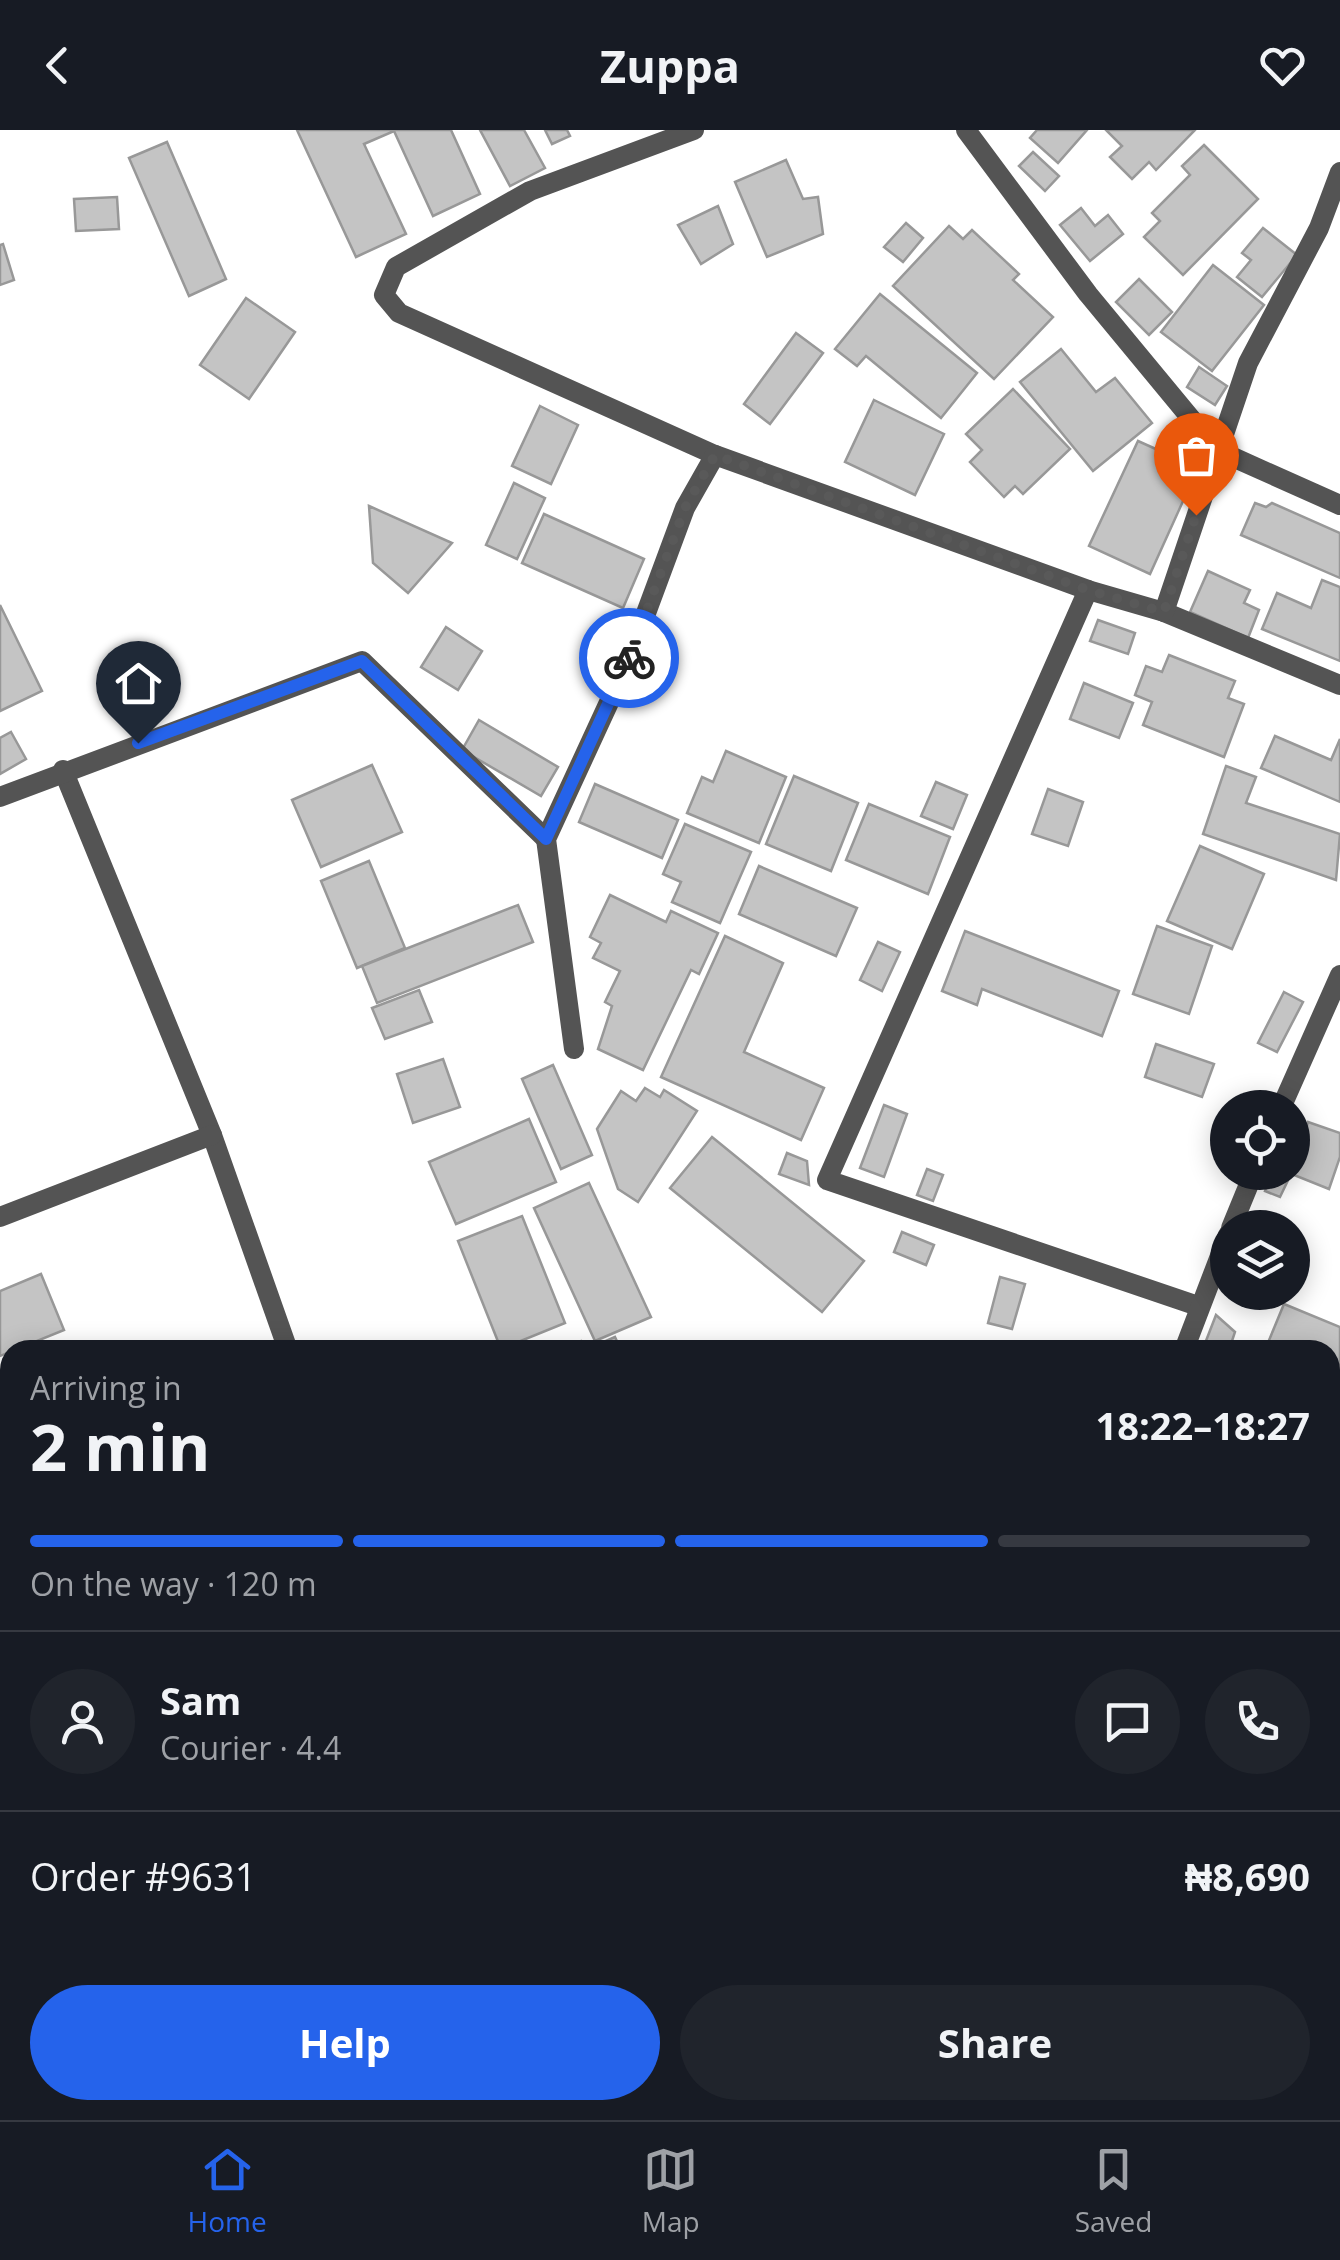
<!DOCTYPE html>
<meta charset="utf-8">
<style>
body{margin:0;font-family:"Open Sans",sans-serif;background:#20242c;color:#f1f3f6;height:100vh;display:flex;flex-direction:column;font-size:38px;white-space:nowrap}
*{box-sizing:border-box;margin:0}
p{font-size:32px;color:#9ea1a6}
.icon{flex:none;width:55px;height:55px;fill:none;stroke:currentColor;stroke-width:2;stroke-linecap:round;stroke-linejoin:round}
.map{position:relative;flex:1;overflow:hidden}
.drawer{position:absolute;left:0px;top:1210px;width:1340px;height:780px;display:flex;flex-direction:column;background:#171b24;border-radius:30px 30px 0 0;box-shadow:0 5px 25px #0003}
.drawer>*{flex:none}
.fabs{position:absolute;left:1210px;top:960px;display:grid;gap:20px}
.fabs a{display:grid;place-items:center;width:100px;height:100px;border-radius:50%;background:#171b24;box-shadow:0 5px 25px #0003;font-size:50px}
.pin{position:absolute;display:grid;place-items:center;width:85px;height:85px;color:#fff;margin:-102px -42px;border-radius:50% 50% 50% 0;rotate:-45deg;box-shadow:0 0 10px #0007}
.pin .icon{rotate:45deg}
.courier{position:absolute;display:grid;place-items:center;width:100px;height:100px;margin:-50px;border:8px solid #2563eb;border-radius:50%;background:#fff;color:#222;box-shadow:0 2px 12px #0007}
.head em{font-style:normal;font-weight:700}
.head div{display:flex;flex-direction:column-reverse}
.head{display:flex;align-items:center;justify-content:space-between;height:170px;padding:0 30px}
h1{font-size:65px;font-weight:700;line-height:75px}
.bar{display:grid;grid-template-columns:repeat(4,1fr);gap:15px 10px;align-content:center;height:120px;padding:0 30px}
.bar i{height:12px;border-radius:8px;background:#363941}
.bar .current{background:#2563eb}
.bar p{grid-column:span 4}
.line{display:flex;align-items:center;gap:25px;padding:0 30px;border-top:2px solid #363941}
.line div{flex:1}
.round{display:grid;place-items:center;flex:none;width:105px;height:105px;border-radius:52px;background:#20242c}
.cta{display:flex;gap:20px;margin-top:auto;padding:20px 30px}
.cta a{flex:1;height:115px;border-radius:60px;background:#2563eb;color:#fff;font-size:40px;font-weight:700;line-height:115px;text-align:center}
.cta a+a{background:#20242c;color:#f1f3f6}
header{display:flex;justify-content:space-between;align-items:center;height:130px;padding:0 30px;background:#171b24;font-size:45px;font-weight:700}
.menu{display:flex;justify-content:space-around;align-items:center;height:140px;border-top:2px solid #363941;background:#171b24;font-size:28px;color:#9ea1a6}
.menu a{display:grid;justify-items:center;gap:5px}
.menu .current{color:#2563eb}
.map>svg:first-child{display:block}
.building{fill:#c4c4c4;stroke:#989898;stroke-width:2.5}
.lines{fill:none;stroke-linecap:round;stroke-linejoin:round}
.street{stroke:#545454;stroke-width:20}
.done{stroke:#595959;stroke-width:10;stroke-dasharray:0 18}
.route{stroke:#2563eb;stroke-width:12}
</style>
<header><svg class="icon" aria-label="back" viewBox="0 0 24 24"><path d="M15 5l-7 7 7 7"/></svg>Zuppa<svg class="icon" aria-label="heart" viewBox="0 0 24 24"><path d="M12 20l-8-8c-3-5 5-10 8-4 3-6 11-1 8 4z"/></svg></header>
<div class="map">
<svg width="1340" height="1990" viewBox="0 0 1340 1990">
<rect width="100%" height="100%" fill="#fff"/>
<!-- building -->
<g class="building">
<polygon points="297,0 451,0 480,64 433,86 394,1 364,14 406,104 356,127"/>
<polygon points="480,0 524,0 545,38 510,56"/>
<polygon points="545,0 567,0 570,6 552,14"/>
<polygon points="1037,0 1087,0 1058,33 1030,8"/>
<polygon points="1106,0 1195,0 1156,40 1149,32 1132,49 1110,27 1122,16"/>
<polygon points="167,12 226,149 189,166 129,28"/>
<polygon points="1204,15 1258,69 1183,145 1144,107 1160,91 1152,83 1190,45 1182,36"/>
<polygon points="1033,22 1059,46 1045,61 1019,36"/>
<polygon points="786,30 803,69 818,67 823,104 767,127 735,52"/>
<polygon points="117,67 119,99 76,101 74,69"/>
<polygon points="718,76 733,114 701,134 678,95"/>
<polygon points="1081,78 1095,96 1108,85 1123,104 1090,131 1060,95"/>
<polygon points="906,93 923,108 903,132 884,117"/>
<polygon points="949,96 963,109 972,100 1019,144 1013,150 1053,187 994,249 893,156"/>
<polygon points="1263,98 1297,125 1262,167 1237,147 1251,130 1242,123"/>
<polygon points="3,114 14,150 0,155 0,115"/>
<polygon points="1213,135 1264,175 1212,241 1161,202"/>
<polygon points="1139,149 1172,182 1149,205 1116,172"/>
<polygon points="880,164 977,243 941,288 866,226 857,236 835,219"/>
<polygon points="246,168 295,202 249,269 200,235"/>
<polygon points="796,203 823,223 770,294 744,274"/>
<polygon points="1061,219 1096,262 1115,248 1152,293 1093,341 1020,252"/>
<polygon points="1199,237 1227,256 1215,275 1187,257"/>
<polygon points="1013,259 1070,319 1023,364 1015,356 1004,367 970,332 982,320 966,304"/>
<polygon points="874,270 944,304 915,365 845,332"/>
<polygon points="540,276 578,295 551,354 512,336"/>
<polygon points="1138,311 1198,338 1150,444 1089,416"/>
<polygon points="514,353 545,368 517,429 486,415"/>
<polygon points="1255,373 1266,377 1272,373 1340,403 1340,448 1241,405"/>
<polygon points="369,376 452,413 408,463 373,433"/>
<polygon points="544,384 644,429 623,478 522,433"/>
<polygon points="1208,441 1250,460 1244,473 1259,480 1248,508 1190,482"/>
<polygon points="1322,450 1340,457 1340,531 1262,499 1277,463 1311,478"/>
<polygon points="0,475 42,561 0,581"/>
<polygon points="1098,490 1135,503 1128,524 1090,511"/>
<polygon points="446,497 482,521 458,560 421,537"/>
<polygon points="1169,525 1235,551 1228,568 1244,574 1224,627 1143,595 1152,572 1135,565 1146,536 1162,542"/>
<polygon points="1084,553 1133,573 1119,608 1070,589"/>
<polygon points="479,590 558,637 541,666 462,620"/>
<polygon points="11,602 26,629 0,644 0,608"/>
<polygon points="1275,606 1331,630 1340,609 1340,672 1261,638"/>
<polygon points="726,621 786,647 759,713 687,683 702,647 713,652"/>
<polygon points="372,635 402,702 321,737 292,670"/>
<polygon points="1226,636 1256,647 1246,673 1340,704 1336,750 1203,704"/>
<polygon points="794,646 858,673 831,741 766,714"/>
<polygon points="936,652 967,665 953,699 921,686"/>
<polygon points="595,654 678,690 662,728 579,692"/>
<polygon points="1048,659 1083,672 1068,716 1032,704"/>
<polygon points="869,674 950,707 928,764 846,730"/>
<polygon points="685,694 751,722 720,793 672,772 681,752 663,744"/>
<polygon points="1200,716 1264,744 1232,819 1167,791"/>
<polygon points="369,731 405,818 357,838 321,751"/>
<polygon points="759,736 857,778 836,826 739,784"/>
<polygon points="610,765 666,792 671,781 718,803 699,844 691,840 643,940 598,919 612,876 605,872 620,841 593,828 601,813 590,807"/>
<polygon points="518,775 533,812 377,873 362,836"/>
<polygon points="1157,796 1212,816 1189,884 1133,864"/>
<polygon points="965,801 1119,861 1102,906 982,859 977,875 942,861"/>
<polygon points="725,806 783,833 744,922 824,958 801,1010 661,947"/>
<polygon points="878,812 900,822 882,861 860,850"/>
<polygon points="419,860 432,892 385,909 372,878"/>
<polygon points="1284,862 1303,872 1277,922 1258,913"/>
<polygon points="1156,914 1214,934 1202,967 1145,947"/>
<polygon points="443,929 460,977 413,993 397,944"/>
<polygon points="553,935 592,1025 561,1039 522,949"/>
<polygon points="645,958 660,967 664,960 697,981 638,1072 618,1059 597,999 621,961 636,971"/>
<polygon points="884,975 907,984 884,1047 860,1038"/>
<polygon points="529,989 556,1052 456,1094 429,1032"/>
<polygon points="1308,992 1340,1003 1340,1027 1329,1059 1294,1045"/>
<polygon points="712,1007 864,1131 822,1182 670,1058"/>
<polygon points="787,1023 807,1031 809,1055 779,1044"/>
<polygon points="927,1039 943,1045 933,1071 917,1065"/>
<polygon points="1273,1042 1290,1046 1280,1067 1265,1061"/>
<polygon points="589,1053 651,1187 595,1211 534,1078"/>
<polygon points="522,1086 565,1193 501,1219 458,1111"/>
<polygon points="1255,1087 1280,1098 1251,1098"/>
<polygon points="902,1102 934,1115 926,1135 894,1122"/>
<polygon points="41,1144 64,1200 0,1226 0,1161"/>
<polygon points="1000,1147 1025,1154 1012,1199 988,1193"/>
<polygon points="1284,1174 1340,1197 1340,1261 1330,1257 1330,1220 1265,1220"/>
<polygon points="1216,1185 1235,1202 1229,1220 1204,1216"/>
<polygon points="615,1207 621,1220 601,1220 599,1214"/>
<polygon points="581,1211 585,1220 558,1220"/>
<polygon points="1330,1282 1340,1285 1340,1346 1330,1342"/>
<polygon points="1330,1357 1340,1361 1340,1403 1330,1428"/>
<polygon points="1340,1684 1340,1760 1334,1754 1330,1758 1330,1693"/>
<polygon points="1340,1872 1340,1917 1330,1907 1330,1881"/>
<polygon points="10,1881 10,1934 0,1922 0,1889"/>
<polygon points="0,1945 10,1956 10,1980 33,1980 38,1990 0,1990"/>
<polygon points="746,1980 775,1980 757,1990 752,1990"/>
<polygon points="824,1980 906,1980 910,1987 831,1990"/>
<polygon points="1024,1980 1041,1980 1049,1990 1011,1990"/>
<polygon points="1145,1980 1161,1980 1169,1990 1132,1990"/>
</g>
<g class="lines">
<!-- street -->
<g class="street">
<polyline points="694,0 530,61 396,137 384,165 399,183 715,325 1088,460 1164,482 1340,555"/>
<polyline points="966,0 1088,164 1217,320 1340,375"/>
<polyline points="1088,460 827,1050 1198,1176"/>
<polyline points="1164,482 1248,233 1319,98 1340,42"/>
<polyline points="63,640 212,1005 288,1220"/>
<polyline points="0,667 362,531 546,709"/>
<polyline points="574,919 546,709 629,529 685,378 715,325"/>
<polyline points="1281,978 1340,845"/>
<polyline points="0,1087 212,1005"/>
<polyline points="1231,1098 1254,1042"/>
<polyline points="1184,1220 1228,1105"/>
<polyline points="0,1497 10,1493"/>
<polyline points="1330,1552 1340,1564"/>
<polyline points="1330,1671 1340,1662"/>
<polyline points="408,1988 409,1990"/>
<polyline points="956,1990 968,1980"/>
</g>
</g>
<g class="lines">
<!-- done -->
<polyline class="done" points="629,528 685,378 715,325 1088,460 1164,482 1196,385"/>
<!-- route -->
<polyline class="route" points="138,613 362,531 546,709 629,528"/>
</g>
</svg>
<div class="fabs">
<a><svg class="icon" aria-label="locate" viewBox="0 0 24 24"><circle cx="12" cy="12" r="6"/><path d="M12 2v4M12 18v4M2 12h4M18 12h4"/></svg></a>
<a><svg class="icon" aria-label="layers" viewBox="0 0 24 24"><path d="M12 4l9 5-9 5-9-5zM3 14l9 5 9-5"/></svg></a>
</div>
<div class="pin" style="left:1196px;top:385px;background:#ea580c"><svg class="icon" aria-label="bag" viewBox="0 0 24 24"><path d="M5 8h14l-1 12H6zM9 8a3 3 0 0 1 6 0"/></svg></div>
<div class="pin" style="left:138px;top:613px;background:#1f2937"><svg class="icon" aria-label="home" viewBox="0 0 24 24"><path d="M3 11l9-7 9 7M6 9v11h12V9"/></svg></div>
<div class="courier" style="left:629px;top:528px"><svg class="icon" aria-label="bike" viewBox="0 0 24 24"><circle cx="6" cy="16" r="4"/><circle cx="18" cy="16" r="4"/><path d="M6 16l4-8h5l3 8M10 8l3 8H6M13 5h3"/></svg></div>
<section class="drawer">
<div class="head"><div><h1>2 min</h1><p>Arriving in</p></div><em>18:22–18:27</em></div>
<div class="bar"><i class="current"></i><i class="current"></i><i class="current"></i><i></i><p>On the way · 120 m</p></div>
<div class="line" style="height:180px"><a class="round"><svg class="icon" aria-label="person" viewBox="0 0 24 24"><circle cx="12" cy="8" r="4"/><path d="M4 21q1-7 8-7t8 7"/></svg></a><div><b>Sam</b><p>Courier · 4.4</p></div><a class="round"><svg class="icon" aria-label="chat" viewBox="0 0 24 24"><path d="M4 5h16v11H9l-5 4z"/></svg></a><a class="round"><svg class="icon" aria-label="phone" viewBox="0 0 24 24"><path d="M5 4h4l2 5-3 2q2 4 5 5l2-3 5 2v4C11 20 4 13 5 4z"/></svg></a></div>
<div class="line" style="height:130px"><div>Order #9631</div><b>₦8,690</b></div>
<div class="cta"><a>Help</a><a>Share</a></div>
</section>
</div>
<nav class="menu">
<a class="current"><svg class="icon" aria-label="home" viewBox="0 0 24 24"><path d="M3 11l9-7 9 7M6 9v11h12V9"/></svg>Home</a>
<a><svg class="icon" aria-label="map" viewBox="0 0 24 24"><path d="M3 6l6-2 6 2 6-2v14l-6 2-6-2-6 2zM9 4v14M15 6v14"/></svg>Map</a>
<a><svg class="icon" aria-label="saved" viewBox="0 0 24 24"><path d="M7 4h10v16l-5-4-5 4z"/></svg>Saved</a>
</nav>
